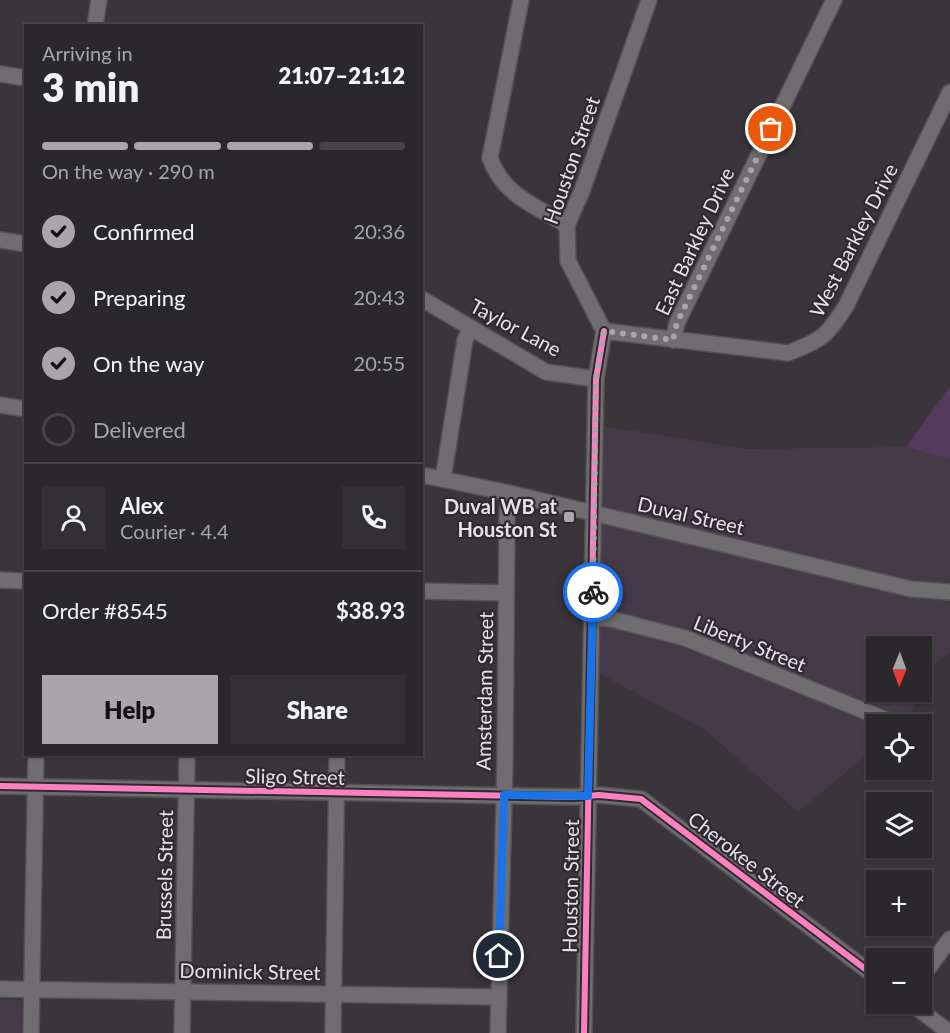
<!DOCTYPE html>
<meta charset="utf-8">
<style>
body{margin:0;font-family:Lato,sans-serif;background:#333034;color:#f1f3f6;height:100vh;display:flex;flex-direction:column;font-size:22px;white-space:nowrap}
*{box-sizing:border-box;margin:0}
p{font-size:20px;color:#a6a6a9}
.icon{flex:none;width:33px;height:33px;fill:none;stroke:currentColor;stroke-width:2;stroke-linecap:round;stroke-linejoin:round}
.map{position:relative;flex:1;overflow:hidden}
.details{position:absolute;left:24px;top:24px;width:399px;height:732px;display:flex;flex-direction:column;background:#2b282c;border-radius:0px;box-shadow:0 2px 4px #0004,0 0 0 2px #474448}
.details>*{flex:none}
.needle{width:39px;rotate:181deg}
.buttons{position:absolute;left:866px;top:636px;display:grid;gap:12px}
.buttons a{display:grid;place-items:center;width:66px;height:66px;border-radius:0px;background:#2b282c;box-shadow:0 2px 4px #0004,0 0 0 2px #474448;font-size:30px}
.pin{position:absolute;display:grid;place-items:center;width:51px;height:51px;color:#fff;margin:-26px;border:3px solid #fff;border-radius:50%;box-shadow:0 2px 6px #0007}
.courier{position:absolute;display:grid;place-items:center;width:60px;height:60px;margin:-30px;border:4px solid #1a73e8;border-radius:50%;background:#fff;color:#222;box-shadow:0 2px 8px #0007}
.headline em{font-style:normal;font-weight:800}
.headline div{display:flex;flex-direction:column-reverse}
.headline{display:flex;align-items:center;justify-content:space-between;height:102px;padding:0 18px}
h1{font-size:39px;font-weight:800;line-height:45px}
.bar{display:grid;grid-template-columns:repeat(4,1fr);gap:9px 6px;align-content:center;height:72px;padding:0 18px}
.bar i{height:8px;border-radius:4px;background:#474448}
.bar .current{background:#aaa5ab}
.bar p{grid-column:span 4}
.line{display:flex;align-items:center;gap:15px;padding:0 18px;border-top:2px solid #474448}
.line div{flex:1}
.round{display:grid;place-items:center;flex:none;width:63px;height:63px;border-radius:0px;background:#333034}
ol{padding:0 18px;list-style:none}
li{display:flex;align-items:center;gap:18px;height:66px}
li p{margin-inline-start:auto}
li .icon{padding:6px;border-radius:50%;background:#aaa5ab;color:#111;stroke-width:4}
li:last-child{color:#a6a6a9}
li i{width:33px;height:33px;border:3px solid #474448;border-radius:50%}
.action{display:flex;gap:12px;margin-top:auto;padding:12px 18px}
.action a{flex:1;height:69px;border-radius:0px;background:#aaa5ab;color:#111;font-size:24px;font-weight:800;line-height:69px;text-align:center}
.action a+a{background:#333034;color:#f1f3f6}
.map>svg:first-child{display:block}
.built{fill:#443a48}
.green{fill:#543a5c}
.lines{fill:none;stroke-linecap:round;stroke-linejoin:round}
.minor-casing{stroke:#545155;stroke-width:18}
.minor{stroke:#706d71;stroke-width:15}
.cycleway-casing{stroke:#302932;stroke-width:10}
.cycleway{stroke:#ff80c0;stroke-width:6}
.done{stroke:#aaa5ab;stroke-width:6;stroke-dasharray:0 10.8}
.route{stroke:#1a73e8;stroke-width:8}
.poi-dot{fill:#aaa5ab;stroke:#302932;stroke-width:2}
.labels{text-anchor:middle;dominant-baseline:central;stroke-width:4.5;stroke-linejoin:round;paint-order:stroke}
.street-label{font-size:20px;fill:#e7e2e8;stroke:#302932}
.poi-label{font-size:20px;font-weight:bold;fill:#e7e2e8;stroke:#302932;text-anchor:end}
</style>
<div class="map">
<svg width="950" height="1033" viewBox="0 0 950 1033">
<rect width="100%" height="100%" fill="#39353a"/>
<!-- built -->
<g class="built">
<polygon points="604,426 745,449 906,447 950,459 950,652 924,673 921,682 921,646 876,646 876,692 918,692 909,719 903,724 876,724 876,747 798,812 705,730 595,671 600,607"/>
<polygon points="0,999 22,1000 21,1033 0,1033"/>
</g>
<!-- green -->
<polygon class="green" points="950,386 950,459 906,447"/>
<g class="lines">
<defs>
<g id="minor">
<path d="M521 0 490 158C503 195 535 206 567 225"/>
<polyline points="95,26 99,0"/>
<polyline points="0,74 26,78"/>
<polyline points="0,240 26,244"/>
<polyline points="422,299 546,372 596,379"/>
<path d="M604 331 788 353C822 340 827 336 846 306L950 92"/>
<polyline points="604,331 568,261 567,225 582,191 649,0"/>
<polyline points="673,340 677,323 834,0"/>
<polyline points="0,405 26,409"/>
<polyline points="422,475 509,493 911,589 950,592"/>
<polyline points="443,479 465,340 471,328"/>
<polyline points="0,580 26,581"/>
<polyline points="422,591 506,593"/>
<polyline points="592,617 611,619 685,638 889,721"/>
<polyline points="0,786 575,797 599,795 641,799 876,977"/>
<polyline points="921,978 950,939"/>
<polyline points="0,989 498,997"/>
<polyline points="912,1004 950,1033"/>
<polyline points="31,1033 36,754"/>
<polyline points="182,1033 187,754"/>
<polyline points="333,1033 337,754"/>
<polyline points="498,1033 505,761 507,519 509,493"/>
<polyline points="584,1033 596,379 604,331"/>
</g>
</defs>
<!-- minor casing -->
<use href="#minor" class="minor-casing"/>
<!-- minor -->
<use href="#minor" class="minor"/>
<defs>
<g id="cycleway">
<polyline points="0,786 575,797 599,795 641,799 876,977"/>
<polyline points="584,1033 596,379 604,331"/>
</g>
</defs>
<!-- cycleway casing -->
<use href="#cycleway" class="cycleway-casing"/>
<!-- cycleway -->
<use href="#cycleway" class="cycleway"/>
</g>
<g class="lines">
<!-- done -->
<polyline class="done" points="593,592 596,379 604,331 673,340 677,323 771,129"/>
<!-- route -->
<polyline class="route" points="499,956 504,795 588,796 593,592"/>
</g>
<!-- markers -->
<rect class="poi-dot" x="563" y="511" width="12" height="12" rx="3"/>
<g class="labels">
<!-- street labels -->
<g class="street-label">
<text transform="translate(571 160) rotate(-71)">Houston Street</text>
<text transform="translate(853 240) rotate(-63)">West Barkley Drive</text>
<text transform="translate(694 241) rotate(-65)">East Barkley Drive</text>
<text transform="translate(516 327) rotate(28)">Taylor Lane</text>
<text transform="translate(691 515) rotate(13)">Duval Street</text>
<text transform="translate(750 643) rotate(22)">Liberty Street</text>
<text transform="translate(484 691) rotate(-89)">Amsterdam Street</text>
<text transform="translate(295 776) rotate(1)">Sligo Street</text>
<text transform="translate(747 859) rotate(38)">Cherokee Street</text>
<text transform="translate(164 875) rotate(-89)">Brussels Street</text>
<text transform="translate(570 886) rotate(-89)">Houston Street</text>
<text transform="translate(250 971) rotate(1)">Dominick Street</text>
</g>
<!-- poi labels -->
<g class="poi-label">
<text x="557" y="506">Duval WB at<tspan x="557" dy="23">Houston St</tspan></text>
</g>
</g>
</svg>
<div class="buttons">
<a><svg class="needle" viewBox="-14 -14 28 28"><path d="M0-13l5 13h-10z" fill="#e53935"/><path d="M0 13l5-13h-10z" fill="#a6a6a9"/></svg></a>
<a><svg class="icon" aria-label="locate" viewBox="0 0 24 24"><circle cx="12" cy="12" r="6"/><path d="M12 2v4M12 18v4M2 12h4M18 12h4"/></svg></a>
<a><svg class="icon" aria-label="layers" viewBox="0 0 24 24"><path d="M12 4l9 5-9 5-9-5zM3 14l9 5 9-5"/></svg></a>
<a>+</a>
<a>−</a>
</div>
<div class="pin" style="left:771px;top:129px;background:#ea580c"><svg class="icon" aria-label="bag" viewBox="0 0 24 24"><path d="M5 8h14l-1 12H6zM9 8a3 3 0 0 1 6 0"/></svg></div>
<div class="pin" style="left:499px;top:956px;background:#1f2937"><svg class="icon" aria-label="home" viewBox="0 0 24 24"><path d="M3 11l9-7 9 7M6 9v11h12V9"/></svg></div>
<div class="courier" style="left:593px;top:592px"><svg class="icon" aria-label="bike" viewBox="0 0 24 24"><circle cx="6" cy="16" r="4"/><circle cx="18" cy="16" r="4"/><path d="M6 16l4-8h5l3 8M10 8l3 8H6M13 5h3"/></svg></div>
<section class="details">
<div class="headline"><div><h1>3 min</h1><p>Arriving in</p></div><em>21:07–21:12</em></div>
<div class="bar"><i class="current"></i><i class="current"></i><i class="current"></i><i></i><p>On the way · 290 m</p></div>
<ol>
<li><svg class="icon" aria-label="check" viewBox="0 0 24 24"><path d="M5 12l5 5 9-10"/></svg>Confirmed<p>20:36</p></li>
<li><svg class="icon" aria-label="check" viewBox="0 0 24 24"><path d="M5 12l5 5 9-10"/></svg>Preparing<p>20:43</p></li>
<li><svg class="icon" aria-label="check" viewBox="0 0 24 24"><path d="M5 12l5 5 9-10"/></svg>On the way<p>20:55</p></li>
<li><i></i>Delivered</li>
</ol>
<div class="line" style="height:108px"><a class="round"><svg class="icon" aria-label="person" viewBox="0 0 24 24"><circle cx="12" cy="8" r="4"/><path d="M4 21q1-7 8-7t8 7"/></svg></a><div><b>Alex</b><p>Courier · 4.4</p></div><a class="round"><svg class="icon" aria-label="phone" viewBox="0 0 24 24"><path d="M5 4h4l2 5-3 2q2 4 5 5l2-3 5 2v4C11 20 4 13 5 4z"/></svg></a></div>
<div class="line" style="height:78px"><div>Order #8545</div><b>$38.93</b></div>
<div class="action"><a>Help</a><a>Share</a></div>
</section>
</div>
